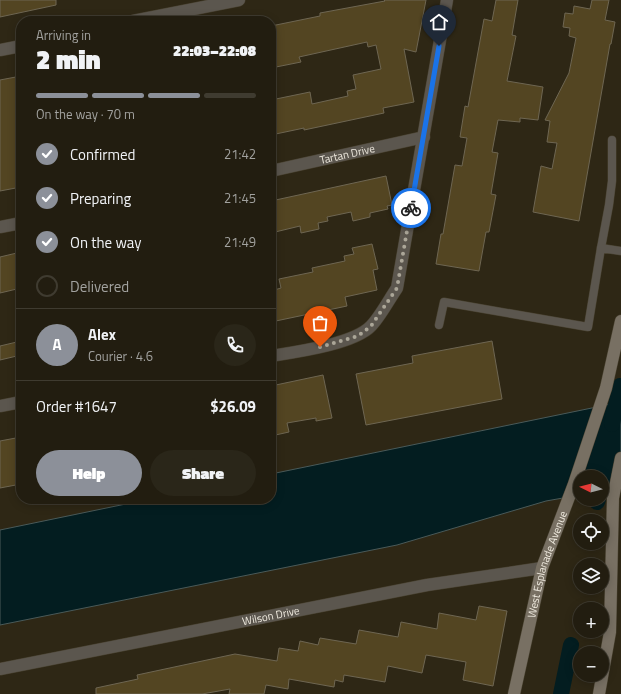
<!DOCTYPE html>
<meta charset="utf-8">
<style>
body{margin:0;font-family:"Titillium Web",sans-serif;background:#2a2619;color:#f1f3f6;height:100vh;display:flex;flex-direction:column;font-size:15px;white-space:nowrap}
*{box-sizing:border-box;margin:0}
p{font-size:13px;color:#a2a29f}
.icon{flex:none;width:22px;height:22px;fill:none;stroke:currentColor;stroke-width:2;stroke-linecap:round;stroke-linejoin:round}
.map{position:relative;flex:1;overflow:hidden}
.sheet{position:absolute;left:16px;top:16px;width:260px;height:488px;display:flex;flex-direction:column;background:#221d10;border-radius:16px;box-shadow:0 2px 10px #0003,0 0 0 1px #3f3b30}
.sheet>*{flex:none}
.needle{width:26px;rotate:276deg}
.controls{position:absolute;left:573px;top:470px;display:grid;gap:8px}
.controls a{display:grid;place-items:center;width:36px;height:36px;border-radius:50%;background:#221d10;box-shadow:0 2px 10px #0003,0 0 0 1px #3f3b30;font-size:20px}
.pin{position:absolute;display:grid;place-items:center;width:34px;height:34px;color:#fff;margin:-41px -17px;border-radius:50% 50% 50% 0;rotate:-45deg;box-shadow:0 0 4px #0007}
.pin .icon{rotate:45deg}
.courier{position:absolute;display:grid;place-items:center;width:40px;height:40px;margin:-20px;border:3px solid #1a73e8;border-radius:50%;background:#fff;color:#222;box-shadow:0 1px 5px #0007}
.summary em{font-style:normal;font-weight:800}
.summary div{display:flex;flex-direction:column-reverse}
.summary{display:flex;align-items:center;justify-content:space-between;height:68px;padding:0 20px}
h1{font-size:26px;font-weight:800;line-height:30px}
.bar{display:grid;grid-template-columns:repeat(4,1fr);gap:6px 4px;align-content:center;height:48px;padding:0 20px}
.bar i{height:5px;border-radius:3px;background:#3f3b30}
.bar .selected{background:#8c9099}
.bar p{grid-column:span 4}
.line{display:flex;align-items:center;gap:10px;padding:0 20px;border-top:1px solid #3f3b30}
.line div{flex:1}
.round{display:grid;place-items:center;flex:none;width:42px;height:42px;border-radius:21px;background:#2a2619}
ol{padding:0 20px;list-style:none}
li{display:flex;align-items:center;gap:12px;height:44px}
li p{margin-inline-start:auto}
li .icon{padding:4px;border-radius:50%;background:#8c9099;color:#fff;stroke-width:4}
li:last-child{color:#a2a29f}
li i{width:22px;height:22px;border:2px solid #3f3b30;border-radius:50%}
.action{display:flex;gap:8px;margin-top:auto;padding:8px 20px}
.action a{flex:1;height:46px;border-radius:24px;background:#8c9099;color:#fff;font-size:16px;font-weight:800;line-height:46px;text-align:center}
.action a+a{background:#2a2619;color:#f1f3f6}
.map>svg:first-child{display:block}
.water{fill:#031d20;stroke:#4a5a59}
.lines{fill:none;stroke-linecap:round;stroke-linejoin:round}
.canal{stroke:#031d20;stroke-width:16}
.building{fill:#534522;stroke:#6e6652}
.service-casing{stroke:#494231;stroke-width:9}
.minor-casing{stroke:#494231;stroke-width:13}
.secondary-casing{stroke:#494231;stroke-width:13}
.service{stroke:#5b564e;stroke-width:8}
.minor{stroke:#5b564e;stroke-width:12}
.secondary{stroke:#787063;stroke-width:12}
.done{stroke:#aba698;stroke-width:4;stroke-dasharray:0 7.2}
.route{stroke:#1a73e8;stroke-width:5}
.labels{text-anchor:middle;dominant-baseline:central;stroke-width:3;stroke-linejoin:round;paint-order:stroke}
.street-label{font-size:11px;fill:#efeadf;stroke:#2e2715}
</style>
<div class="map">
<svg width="621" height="694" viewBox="0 0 621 694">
<rect width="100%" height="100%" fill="#2e2715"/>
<!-- water -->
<polygon class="water" points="621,402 621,487 602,491 602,477 580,477 580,495 546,501 397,545 0,625 0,530 150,499 271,499 271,474"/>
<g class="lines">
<!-- canal -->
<g class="canal">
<polyline points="612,424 620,386"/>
<polyline points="597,502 598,499"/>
<polyline points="561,694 571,645"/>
</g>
</g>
<!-- building -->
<g class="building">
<polygon points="0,0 56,0 56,5 0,17"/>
<polygon points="384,0 426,0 416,52 404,49 414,102 383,108 384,113 304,130 304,128 271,135 271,100 310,92 312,104 348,96 347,91 356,89 353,75 381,69 376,45 368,47 367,42 299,57 301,62 271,68 271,26 320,16 320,13 385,1"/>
<polygon points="496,0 518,0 512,35 516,36 507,81 543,87 538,120 520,118 520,122 498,120 492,152 498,153 491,194 496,195 489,232 486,232 479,271 436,264 441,234 443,234 455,165 462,166 467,138 460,137 465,106 468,107 484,19 492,21"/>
<polygon points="592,0 609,0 605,20 615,22 611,44 610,44 579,221 533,212 541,166 552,169 557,143 547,142 550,121 545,120 569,73 576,38 569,36 570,28 563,27 565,13 573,14 574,6 590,9"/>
<polygon points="21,76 21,187 0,191 0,80"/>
<polygon points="386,176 392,205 387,206 388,209 370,213 370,217 353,221 351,212 327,217 328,221 318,223 319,229 301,233 300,226 271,233 271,201"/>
<polygon points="372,244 378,269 373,270 377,290 345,297 347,306 271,322 271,291 281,288 279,279 313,272 312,268 345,261 344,256 354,254 352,248"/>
<polygon points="21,252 21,288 0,293 0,257"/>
<polygon points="21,341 21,355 0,360 0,346"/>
<polygon points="492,341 502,399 366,425 356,374 413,363 412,356"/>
<polygon points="323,375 332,418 316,421 316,418 287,423 289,432 271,436 271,386"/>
<polygon points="21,437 21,484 0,488 0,441"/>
<polygon points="479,606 507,611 493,686 463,680 466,662 426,655 422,673 388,666 385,682 344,675 343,682 335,680 334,687 289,679 288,689 266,685 264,694 229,694 230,689 202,694 96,694 96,688 138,679 137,675 235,654 277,661 279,648 298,651 300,641 318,645 320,638 356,644 359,630 398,637 401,622 437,629 439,613 476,620"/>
</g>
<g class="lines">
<defs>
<g id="service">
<polyline points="601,248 609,205 612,181 612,140"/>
<polyline points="439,325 444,302 588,327 601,248 621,251"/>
</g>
<g id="minor">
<polyline points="133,21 239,0"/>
<polyline points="0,50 21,46"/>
<path id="s1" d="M271 171 424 137"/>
<polyline points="0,227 21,223"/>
<path d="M271 356C296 352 354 344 371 326 380 317 390 298 397 288L447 0"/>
<polyline points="0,406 21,402"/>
<path id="s2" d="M0 669 427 585 542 568"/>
</g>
<g id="secondary">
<path id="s3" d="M514 694 542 568 574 484 606 388 621 321"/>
<polyline points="599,694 610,632 613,498 621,458"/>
</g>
</defs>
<!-- service casing -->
<use href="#service" class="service-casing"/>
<!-- minor casing -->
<use href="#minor" class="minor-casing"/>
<!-- secondary casing -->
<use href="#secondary" class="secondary-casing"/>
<!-- service -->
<use href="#service" class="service"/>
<!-- minor -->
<use href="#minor" class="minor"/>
<!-- secondary -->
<use href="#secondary" class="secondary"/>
</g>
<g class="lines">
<!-- done -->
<polyline class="done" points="320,347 358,336 371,326 397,288 411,208"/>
<!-- route -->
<polyline class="route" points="411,208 439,46"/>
</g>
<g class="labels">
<!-- street labels -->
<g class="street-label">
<text stroke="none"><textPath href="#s1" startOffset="78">Tartan Drive</textPath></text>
<text stroke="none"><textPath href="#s3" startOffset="134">West Esplanade Avenue</textPath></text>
<text stroke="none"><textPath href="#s2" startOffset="276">Wilson Drive</textPath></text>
</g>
</g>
</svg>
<div class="controls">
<a><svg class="needle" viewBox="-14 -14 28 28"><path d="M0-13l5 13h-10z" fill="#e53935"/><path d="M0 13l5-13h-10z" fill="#a2a29f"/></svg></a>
<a><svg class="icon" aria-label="locate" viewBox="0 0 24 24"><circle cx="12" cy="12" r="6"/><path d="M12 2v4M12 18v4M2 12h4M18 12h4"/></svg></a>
<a><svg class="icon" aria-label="layers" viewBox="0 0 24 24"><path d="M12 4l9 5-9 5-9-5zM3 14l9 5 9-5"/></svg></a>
<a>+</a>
<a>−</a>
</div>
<div class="pin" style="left:320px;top:347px;background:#ea580c"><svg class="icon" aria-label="bag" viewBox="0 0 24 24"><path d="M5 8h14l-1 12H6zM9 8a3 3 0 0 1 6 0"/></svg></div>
<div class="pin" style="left:439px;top:46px;background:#1f2937"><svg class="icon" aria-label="home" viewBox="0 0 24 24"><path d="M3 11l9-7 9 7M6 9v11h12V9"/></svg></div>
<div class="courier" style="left:411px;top:208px"><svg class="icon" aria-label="bike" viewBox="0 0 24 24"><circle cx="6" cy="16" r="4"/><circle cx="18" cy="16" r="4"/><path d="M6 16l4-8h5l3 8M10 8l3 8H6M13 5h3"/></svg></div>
<section class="sheet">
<div class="summary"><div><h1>2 min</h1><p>Arriving in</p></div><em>22:03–22:08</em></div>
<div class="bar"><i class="selected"></i><i class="selected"></i><i class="selected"></i><i></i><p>On the way · 70 m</p></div>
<ol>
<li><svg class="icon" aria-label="check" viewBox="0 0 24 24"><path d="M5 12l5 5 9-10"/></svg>Confirmed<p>21:42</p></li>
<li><svg class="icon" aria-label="check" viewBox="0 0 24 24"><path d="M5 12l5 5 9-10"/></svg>Preparing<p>21:45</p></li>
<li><svg class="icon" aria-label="check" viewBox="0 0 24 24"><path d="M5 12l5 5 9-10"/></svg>On the way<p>21:49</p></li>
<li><i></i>Delivered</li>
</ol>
<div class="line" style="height:72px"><b class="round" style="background:#8c9099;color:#fff">A</b><div><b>Alex</b><p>Courier · 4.6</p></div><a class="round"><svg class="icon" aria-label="phone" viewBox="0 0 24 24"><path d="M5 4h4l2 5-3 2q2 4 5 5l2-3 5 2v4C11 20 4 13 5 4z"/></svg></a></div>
<div class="line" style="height:52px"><div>Order #1647</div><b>$26.09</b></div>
<div class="action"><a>Help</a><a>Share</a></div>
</section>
</div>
